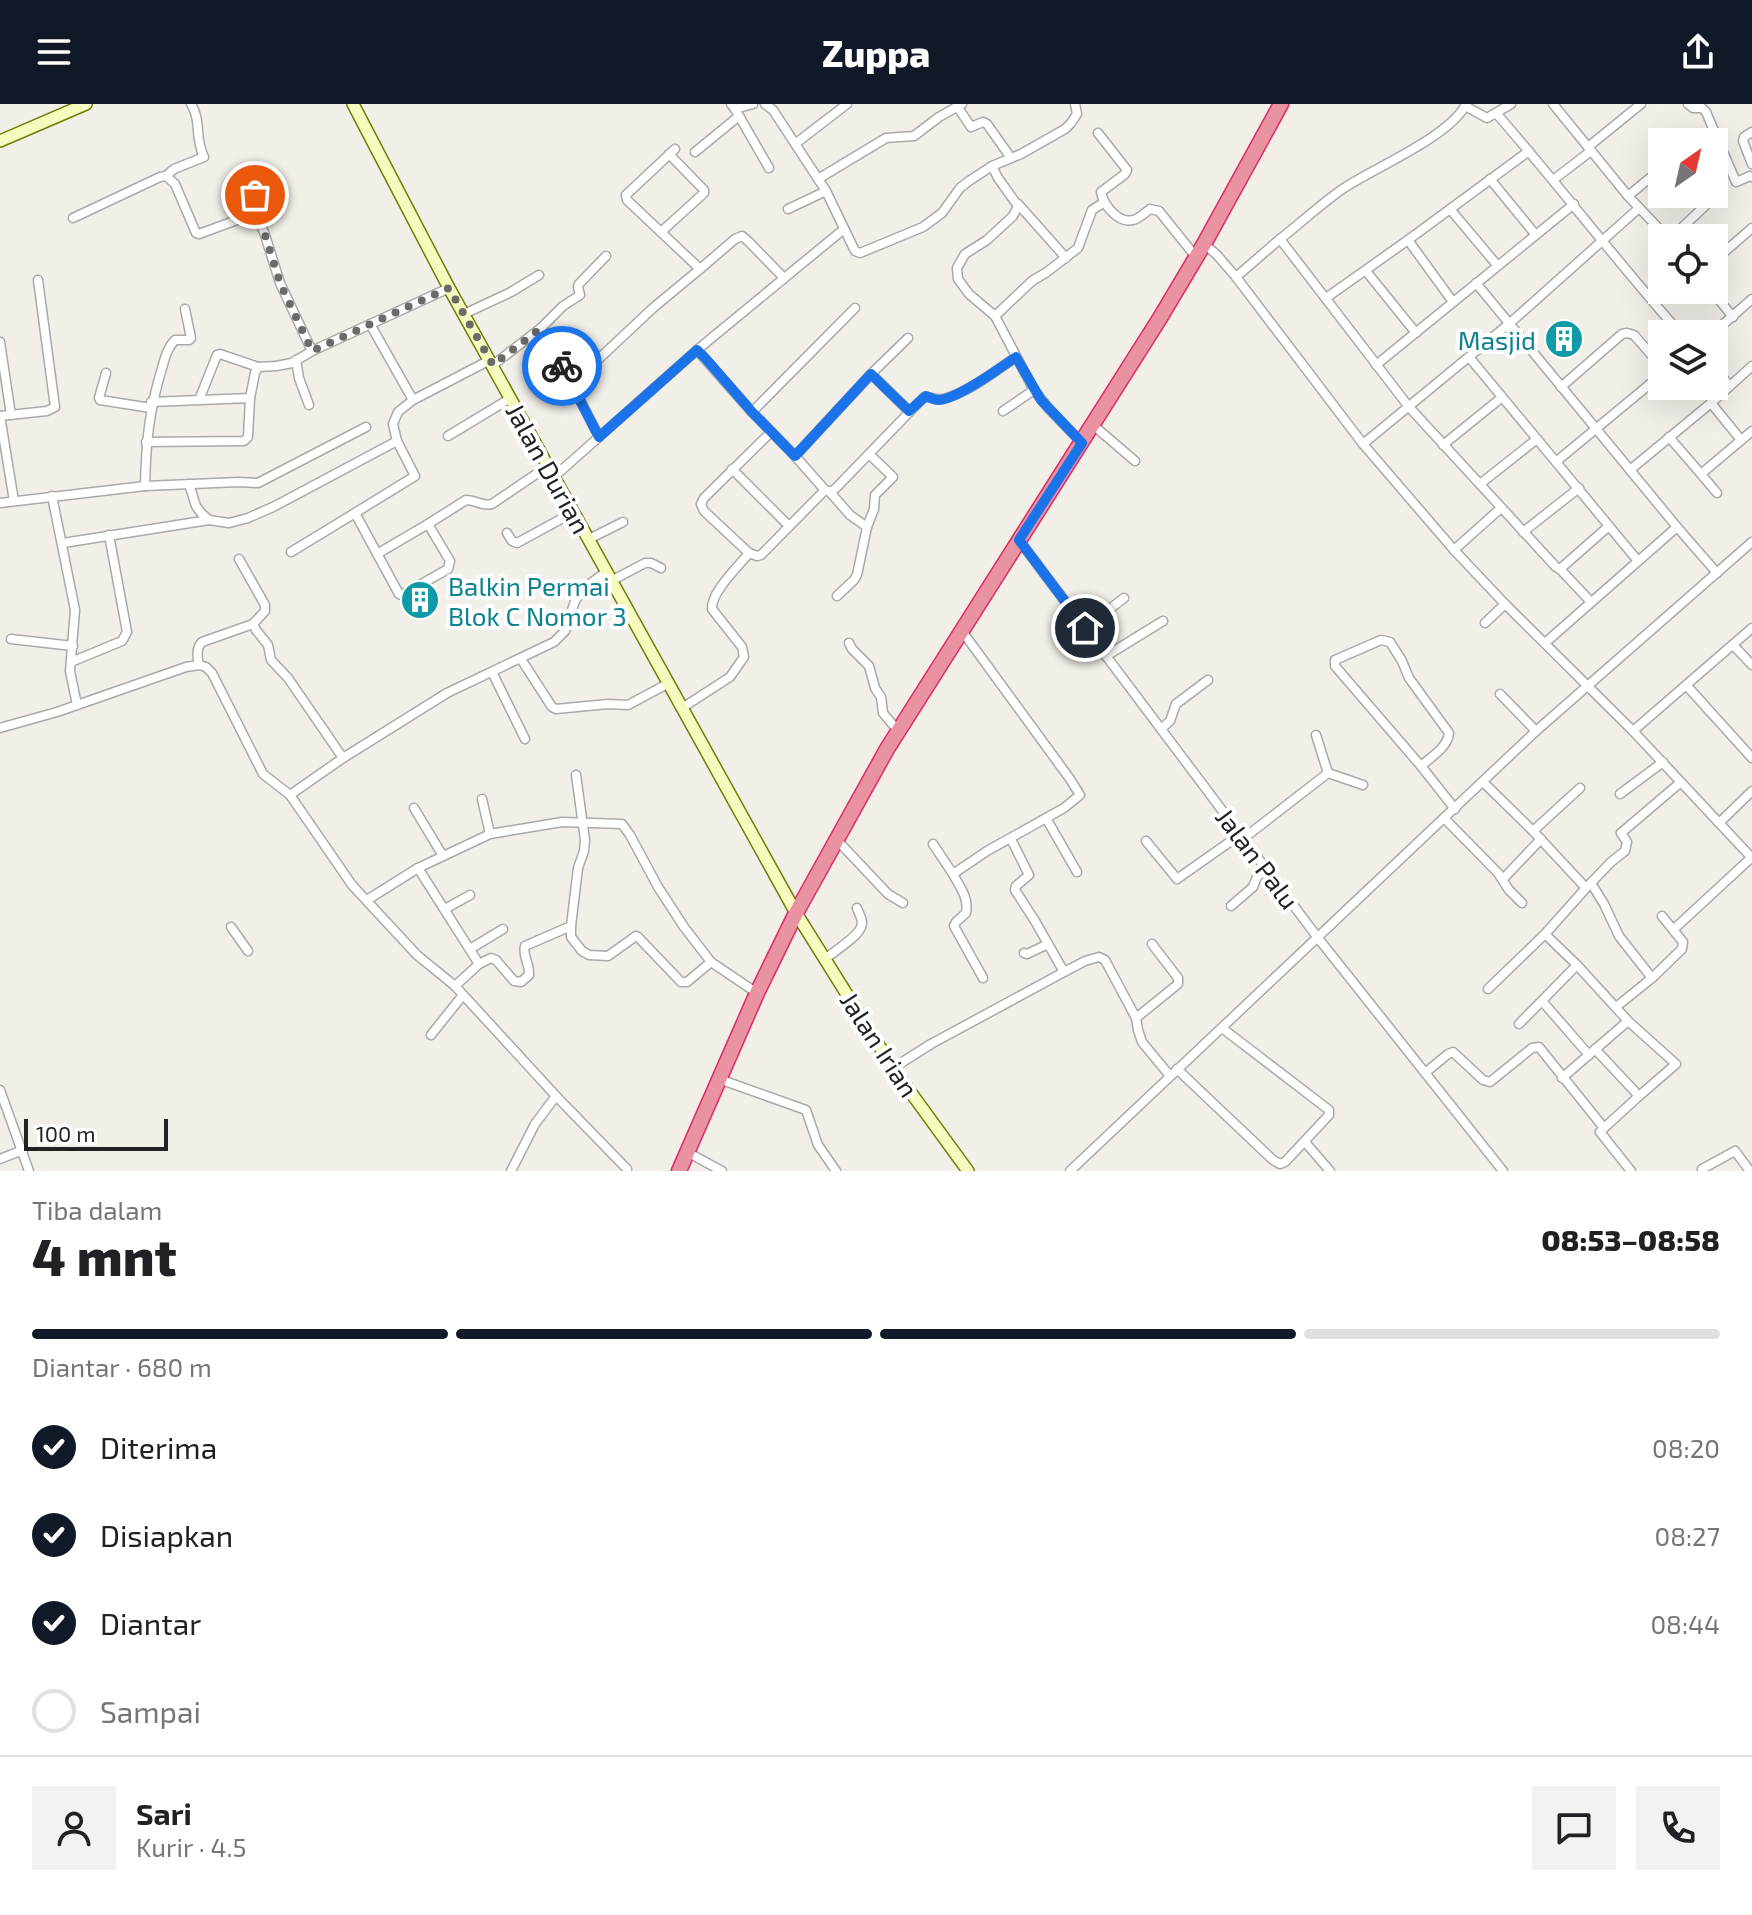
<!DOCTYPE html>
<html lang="id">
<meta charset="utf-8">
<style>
body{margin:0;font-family:"Exo 2",sans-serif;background:#f2f2f2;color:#202124;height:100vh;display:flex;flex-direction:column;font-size:30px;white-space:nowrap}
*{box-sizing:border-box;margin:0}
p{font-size:26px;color:#757577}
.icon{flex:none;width:44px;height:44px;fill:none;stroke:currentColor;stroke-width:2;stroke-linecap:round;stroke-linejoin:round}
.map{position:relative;height:1067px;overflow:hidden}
.drawer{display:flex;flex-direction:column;background:#fff;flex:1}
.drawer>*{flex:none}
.needle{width:52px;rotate:34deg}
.buttons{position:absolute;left:1648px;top:24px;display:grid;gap:16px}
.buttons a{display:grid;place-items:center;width:80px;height:80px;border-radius:0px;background:#fff;box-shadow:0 8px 32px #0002;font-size:40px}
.scale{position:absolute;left:24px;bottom:20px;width:144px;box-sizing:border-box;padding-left:8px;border:4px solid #222;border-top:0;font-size:22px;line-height:28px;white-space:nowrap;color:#222;-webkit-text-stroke:6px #fff;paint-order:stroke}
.pin{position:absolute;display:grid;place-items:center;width:68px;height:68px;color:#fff;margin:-34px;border:4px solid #fff;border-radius:50%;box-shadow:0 2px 8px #0007}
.courier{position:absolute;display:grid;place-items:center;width:80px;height:80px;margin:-40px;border:6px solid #1a73e8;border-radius:50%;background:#fff;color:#222;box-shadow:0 2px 10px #0007}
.summary em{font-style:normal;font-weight:800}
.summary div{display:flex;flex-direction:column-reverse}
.summary{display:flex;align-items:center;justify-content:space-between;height:136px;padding:0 32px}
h1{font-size:52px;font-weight:800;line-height:60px}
.bar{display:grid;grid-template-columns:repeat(4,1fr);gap:12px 8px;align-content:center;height:96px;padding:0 32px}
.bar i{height:10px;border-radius:6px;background:#e0e0e0}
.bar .on{background:#111827}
.bar p{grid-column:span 4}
.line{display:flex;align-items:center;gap:20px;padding:0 32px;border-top:2px solid #e0e0e0}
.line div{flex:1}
.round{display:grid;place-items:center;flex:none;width:84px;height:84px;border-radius:0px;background:#f2f2f2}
ol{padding:0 32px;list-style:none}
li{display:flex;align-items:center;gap:24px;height:88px}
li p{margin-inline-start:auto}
li .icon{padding:8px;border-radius:50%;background:#111827;color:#fff;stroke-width:4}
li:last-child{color:#757577}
li i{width:44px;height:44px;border:4px solid #e0e0e0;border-radius:50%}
header{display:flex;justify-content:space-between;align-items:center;height:104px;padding:0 32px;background:#111827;color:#fff;font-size:36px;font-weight:800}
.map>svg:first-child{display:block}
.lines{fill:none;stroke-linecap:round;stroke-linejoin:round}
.street-casing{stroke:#a9a9a9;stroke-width:11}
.secondary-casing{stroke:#707d05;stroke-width:14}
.highway-casing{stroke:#dc2a67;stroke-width:17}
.street{stroke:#fff;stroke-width:8}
.secondary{stroke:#f7fabf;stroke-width:11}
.highway{stroke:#e892a2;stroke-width:14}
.done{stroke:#6b6a68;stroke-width:8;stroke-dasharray:0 14.4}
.route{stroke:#1a73e8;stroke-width:10}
.labels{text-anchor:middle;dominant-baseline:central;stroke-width:8;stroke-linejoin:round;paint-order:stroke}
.culture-label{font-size:26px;fill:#0d838f;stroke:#fff;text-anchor:end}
.street-label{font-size:26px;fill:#222;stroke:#fff}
</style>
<header><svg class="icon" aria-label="menu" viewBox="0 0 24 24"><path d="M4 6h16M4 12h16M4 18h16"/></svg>Zuppa<svg class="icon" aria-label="share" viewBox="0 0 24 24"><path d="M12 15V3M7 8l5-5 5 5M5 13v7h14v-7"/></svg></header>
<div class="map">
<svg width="1752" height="1067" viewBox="0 0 1752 1067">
<rect width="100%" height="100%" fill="#f2efe9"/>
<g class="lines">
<defs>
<g id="street">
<polyline points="731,0 735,5 753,0"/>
<polyline points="765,0 773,6 826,87 855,147 860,149 923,123 942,109 960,84 969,77 992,62 1021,50 1065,25 1071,19 1077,10 1075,0"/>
<path d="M1466 0C1451 32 1374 64 1344 84 1322 99 1302 118 1280 135L1409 303 1556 463 1560 465 1609 422 1638 457"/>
<polyline points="1553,0 1628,92 1668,134"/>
<polyline points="1688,0 1693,4 1702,4 1706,8 1736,78 1750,72 1752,73"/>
<polyline points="957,2 971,23 983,18 987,20 1011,54"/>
<polyline points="1465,2 1487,14 1511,0"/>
<polyline points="735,5 769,64"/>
<path d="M1496 9C1559 81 1617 158 1681 230"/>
<polyline points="1752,28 1744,33 1743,37 1752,60"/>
<path d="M1098 29 1127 66 1125 70 1101 88C1103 100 1118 120 1133 116 1139 115 1145 109 1150 105L1159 107 1196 153"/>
<polyline points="795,40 847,0"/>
<polyline points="1588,43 1641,0"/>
<polyline points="695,48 739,12"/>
<polyline points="992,62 998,74 1018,102 1013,112 987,136 965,150 957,164 958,175 969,190 995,212 1034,286 1049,305 1082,339"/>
<path d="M166 72 174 65 204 53C194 33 202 18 191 0"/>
<polyline points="818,75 886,34 914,32 939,13 962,0"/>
<polyline points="1490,75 1535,130"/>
<polyline points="1553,76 1591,47"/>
<polyline points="255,91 256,109 265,131 280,179 312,247"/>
<polyline points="1628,92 1662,64"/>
<polyline points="1018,100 1066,154"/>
<polyline points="788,105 826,87"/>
<polyline points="1450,105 1497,161"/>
<polyline points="73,114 160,73 166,72 175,80 196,129 199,130 256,109"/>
<polyline points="661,128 704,89 704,86 669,50"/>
<polyline points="1671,134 1708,99 1708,95 1704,90"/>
<polyline points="1408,136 1453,198"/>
<polyline points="1204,140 1216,150 1236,173 1363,340 1454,446 1505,500 1633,627 1752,754"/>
<polyline points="1714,157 1752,124"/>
<polyline points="700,165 735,135 742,132 749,138 784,174"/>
<polyline points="1366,167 1416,229"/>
<polyline points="1236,173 1280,135"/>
<polyline points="1476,179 1677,423"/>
<polyline points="1711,186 1733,213"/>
<polyline points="1326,194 1408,136 1529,47"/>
<polyline points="464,210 511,188 539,171"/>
<polyline points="995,212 1032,177 1047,168 1078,144 1092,106 1103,99"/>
<polyline points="370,220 413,296"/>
<polyline points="541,224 572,280 599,333"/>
<polyline points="1712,230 1752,195"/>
<polyline points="0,238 11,311"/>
<path d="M697 246 752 308 795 352 825 386 831 388 835 385 924 293C931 293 936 296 943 295 968 289 995 267 1016 253"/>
<polyline points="1469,253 1609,422"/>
<polyline points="296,256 299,274 309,301"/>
<path d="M490 256 413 296 398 308 393 320 397 337 415 372 355 409 399 490 402 491 448 465 450 457 428 420 466 396C476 396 483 403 492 400L548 362"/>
<polyline points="493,261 541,224 563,202 580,191 578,183 579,180 606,152"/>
<polyline points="1376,261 1574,100"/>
<polyline points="1714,264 1730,282"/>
<polyline points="106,269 99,294 100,296 151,304"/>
<polyline points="871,270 909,307"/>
<polyline points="572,280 653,204 700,165 627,96 626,91 675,45"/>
<polyline points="1561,283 1622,230 1627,229 1634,231 1662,263"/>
<polyline points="199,296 217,251 220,250 258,263"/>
<polyline points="151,298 250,294 255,269 258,263 276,262 292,259 312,247 449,184"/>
<polyline points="1711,299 1741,336"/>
<polyline points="1003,307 1034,286"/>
<polyline points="752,308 855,204"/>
<polyline points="0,312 47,307 55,303 38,176"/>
<polyline points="0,312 14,397"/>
<polyline points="1093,321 1135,357"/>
<polyline points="771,328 704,394 701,400 704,407 749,449 757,452 761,451 825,386"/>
<polyline points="448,332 511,294"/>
<polyline points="1669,333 1701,370"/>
<polyline points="146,338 244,337 248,333 250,294"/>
<polyline points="1363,340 1510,219 1639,104"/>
<polyline points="1443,341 1501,294"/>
<polyline points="795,352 871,270 908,234"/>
<polyline points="1557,357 1662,270"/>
<polyline points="732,365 788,421"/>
<polyline points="1630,366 1711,299 1752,262"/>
<polyline points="555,372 697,246 844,125"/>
<polyline points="189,380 196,402 201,409 209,416 229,419 248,414 273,403 397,337"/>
<polyline points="1480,380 1537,335"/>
<path d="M145 382C146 338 149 307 162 264 165 254 167 244 175 236H189L191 234 185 205"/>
<polyline points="829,387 850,411 867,423 857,471 854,476 837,492"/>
<polyline points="1717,389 1701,370 1752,327"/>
<polyline points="52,392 75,506 70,567 77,601"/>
<polyline points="0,399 145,382 239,378 258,379 366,323"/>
<polyline points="867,423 874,405 875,391 893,373 869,350"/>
<polyline points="1523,428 1579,384"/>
<polyline points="507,429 512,437 517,439 574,408"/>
<polyline points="589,435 623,418"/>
<polyline points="1019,436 1318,834 1503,1067"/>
<polyline points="63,439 209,416"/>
<polyline points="1454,446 1501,404"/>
<polyline points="291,448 355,409"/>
<polyline points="377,450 428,420"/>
<polyline points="239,455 265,501 265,507 253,520 256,526 268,541 271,556 288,574 343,654"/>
<polyline points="1560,465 1591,498"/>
<polyline points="611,477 645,459 651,459 661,464"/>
<polyline points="1485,519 1505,500"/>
<polyline points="1085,524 1124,494"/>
<polyline points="11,535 73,542"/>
<path d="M1381 536 1390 538 1402 557 1409 574 1449 629C1448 643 1431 653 1421 662L1335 562V556Z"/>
<polyline points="849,539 852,545 869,562 875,584 881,593 883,609 899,628"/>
<polyline points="1545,539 1677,423 1717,469"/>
<polyline points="1733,541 1752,561"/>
<polyline points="1106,552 1163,517"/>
<polyline points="521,555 552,603 556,605 608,600 628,601 669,579"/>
<polyline points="71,558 122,537 127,528 109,431"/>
<path d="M199 561C197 552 196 544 202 538L253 520"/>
<polyline points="492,568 525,635"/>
<polyline points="1687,582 1752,654"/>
<polyline points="1500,590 1536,627"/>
<path d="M682 604 730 573 744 553 742 543 712 505C711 488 738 463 749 449"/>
<polyline points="0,624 57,608 186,563 199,561 206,563 212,569 263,670 290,691 352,781 417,851 455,882 556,992 535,1020 511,1067"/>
<polyline points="1161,625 1170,617 1176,600 1208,576"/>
<polyline points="1633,627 1752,524"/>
<polyline points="1316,631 1328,669"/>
<polyline points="1421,662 1455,705"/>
<polyline points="1483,678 1533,727 1586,784 1611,758 1625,747 1627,738 1621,729 1681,678"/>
<polyline points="1620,690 1663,658"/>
<polyline points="290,691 343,654 447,589 554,538 565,527 575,497 583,485 606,468"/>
<polyline points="482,695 490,730"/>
<polyline points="414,704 443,752"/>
<polyline points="1046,714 1077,768"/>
<polyline points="1444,714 1498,769 1509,786 1522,799"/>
<polyline points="1719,719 1752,687"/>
<polyline points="1533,727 1580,684"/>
<polyline points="1244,734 1328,669 1363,681"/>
<polyline points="1011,735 1029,771 1016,782 1015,786 1035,817 1064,868"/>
<polyline points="837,736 888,790 903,799"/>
<polyline points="1146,737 1177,775 1241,730"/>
<polyline points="933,740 953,770 987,747 1064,704 1080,691 1070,675 962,527"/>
<polyline points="418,764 479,860"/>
<path d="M953 770C960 783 969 794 966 809L956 818 954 822 983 874"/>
<polyline points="1503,775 1541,735"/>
<polyline points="1591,779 1604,800 1619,832 1652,874"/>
<polyline points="367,796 418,764 490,730 562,718 622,720 630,731 658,783 684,823 711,858 757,889"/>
<polyline points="1231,802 1253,783 1257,773 1267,765"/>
<polyline points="445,805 470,791"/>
<polyline points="571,822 571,833 582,847 589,851 608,852 636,832 638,833 681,878 687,878 711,858"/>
<polyline points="231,823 248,847"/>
<polyline points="1673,826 1751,754"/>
<polyline points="1545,830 1577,861 1628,917 1676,960 1639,992 1595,945"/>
<polyline points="470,845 503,825"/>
<polyline points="1024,849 1027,850 1048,840"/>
<path d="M825 855C833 848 858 833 861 823 864 817 859 810 857 804"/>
<path d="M455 882 479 860 491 854 496 856 514 877 521 878 529 871C530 860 522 851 525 842L571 822 578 764 584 747 585 736 576 671"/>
<polyline points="1488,885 1545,830 1586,784"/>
<polyline points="1542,897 1589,951"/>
<polyline points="1616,903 1652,874 1682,845 1683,838 1662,812"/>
<polyline points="1136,914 1178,880 1178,874 1152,840"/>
<polyline points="1519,920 1577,861"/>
<polyline points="431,931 463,891"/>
<polyline points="893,964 931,940 1064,868 1085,857 1099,853 1105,856 1136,914 1138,926 1142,938 1170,972"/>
<polyline points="1177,965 1273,1056 1280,1060 1285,1058 1329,1011 1329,1006 1222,924"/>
<polyline points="1425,969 1448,950 1453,948 1483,976 1490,978 1532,944 1539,943 1604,1024 1600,1028 1631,1067"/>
<polyline points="1562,974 1628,917"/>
<polyline points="719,975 806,1006 818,1041 836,1067"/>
<polyline points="0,986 29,1067"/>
<polyline points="556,992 627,1065"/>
<polyline points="1604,1024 1639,992"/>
<polyline points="1305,1038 1330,1067"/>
<polyline points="687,1048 722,1067"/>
<polyline points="0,1055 23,1046"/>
<polyline points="1702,1065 1735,1047 1750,1067"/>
<polyline points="1070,1067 1536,627 1752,438"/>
</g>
<g id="secondary">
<polyline points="353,0 449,184 796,809 893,964 968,1067"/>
<polyline points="0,37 86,0"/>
</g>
<polyline id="highway" points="679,1067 757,889 796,809 887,645 1160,214 1204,140 1281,0"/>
</defs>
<!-- street casing -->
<use href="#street" class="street-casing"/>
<!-- secondary casing -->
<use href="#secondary" class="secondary-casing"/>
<!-- highway casing -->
<use href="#highway" class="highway-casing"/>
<!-- street -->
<use href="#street" class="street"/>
<!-- secondary -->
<use href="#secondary" class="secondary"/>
<!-- highway -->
<use href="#highway" class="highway"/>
</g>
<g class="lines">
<!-- done -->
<polyline class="done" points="255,91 256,109 265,131 280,179 312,247 449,184 493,261 541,224 562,262"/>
<!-- route -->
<path class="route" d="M562 262 599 333 697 246 706 255 752 308 795 352 871 270 909 307 926 292C930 293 934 296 938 296 956 296 1000 264 1016 253L1041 296 1082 339 1019 436 1085 524"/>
</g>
<!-- icons -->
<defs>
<symbol id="building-disc" viewBox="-11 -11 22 22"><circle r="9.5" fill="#0f9aa8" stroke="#fff"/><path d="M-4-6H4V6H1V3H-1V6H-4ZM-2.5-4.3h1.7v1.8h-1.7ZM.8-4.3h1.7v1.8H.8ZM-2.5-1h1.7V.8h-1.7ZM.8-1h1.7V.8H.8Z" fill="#fff"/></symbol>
</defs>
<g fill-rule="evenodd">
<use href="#building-disc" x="1542" y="213" width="44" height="44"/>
<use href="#building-disc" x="398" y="474" width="44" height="44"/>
</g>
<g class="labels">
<!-- culture labels -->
<g class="culture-label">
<text x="1536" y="235">Masjid</text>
<text x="448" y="481" text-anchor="start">Balkin Permai<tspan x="448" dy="30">Blok C Nomor 3</tspan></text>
</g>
<!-- street labels -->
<g class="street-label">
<text transform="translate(549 364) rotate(61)">Jalan Durian</text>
<text transform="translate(1258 754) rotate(53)">Jalan Palu</text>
<text transform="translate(880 940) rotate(57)">Jalan Irian</text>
</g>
</g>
</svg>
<div class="buttons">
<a><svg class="needle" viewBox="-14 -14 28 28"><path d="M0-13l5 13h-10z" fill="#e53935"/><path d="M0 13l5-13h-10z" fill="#757577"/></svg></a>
<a><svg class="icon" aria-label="locate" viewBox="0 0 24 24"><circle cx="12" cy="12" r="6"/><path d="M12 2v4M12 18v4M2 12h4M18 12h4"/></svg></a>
<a><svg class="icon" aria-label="layers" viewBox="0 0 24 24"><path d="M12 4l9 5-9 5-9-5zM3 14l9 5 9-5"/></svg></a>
</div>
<div class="scale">100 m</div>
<div class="pin" style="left:255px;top:91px;background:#ea580c"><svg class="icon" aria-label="bag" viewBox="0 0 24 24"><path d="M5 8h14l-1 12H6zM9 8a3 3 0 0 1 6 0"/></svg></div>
<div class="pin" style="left:1085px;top:524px;background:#1f2937"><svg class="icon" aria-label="home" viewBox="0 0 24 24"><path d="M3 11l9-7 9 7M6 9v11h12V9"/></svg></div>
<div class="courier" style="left:562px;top:262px"><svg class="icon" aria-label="bike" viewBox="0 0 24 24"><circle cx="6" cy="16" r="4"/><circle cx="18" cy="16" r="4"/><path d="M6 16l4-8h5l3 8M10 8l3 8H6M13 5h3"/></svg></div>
</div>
<section class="drawer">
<div class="summary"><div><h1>4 mnt</h1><p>Tiba dalam</p></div><em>08:53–08:58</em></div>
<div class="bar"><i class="on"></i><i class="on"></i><i class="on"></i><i></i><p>Diantar · 680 m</p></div>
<ol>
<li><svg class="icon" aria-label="check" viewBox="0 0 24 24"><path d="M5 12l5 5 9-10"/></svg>Diterima<p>08:20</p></li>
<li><svg class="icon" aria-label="check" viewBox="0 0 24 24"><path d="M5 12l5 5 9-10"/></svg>Disiapkan<p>08:27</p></li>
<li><svg class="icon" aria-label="check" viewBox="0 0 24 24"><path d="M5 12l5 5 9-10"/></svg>Diantar<p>08:44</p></li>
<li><i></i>Sampai</li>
</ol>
<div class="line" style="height:144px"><a class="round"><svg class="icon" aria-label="person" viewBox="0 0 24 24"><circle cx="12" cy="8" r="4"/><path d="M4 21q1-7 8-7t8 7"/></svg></a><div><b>Sari</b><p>Kurir · 4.5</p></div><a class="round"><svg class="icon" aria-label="chat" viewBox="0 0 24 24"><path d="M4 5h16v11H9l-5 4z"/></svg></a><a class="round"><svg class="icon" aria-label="phone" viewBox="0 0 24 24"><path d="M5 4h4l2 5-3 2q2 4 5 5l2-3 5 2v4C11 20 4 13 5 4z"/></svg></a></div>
</section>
